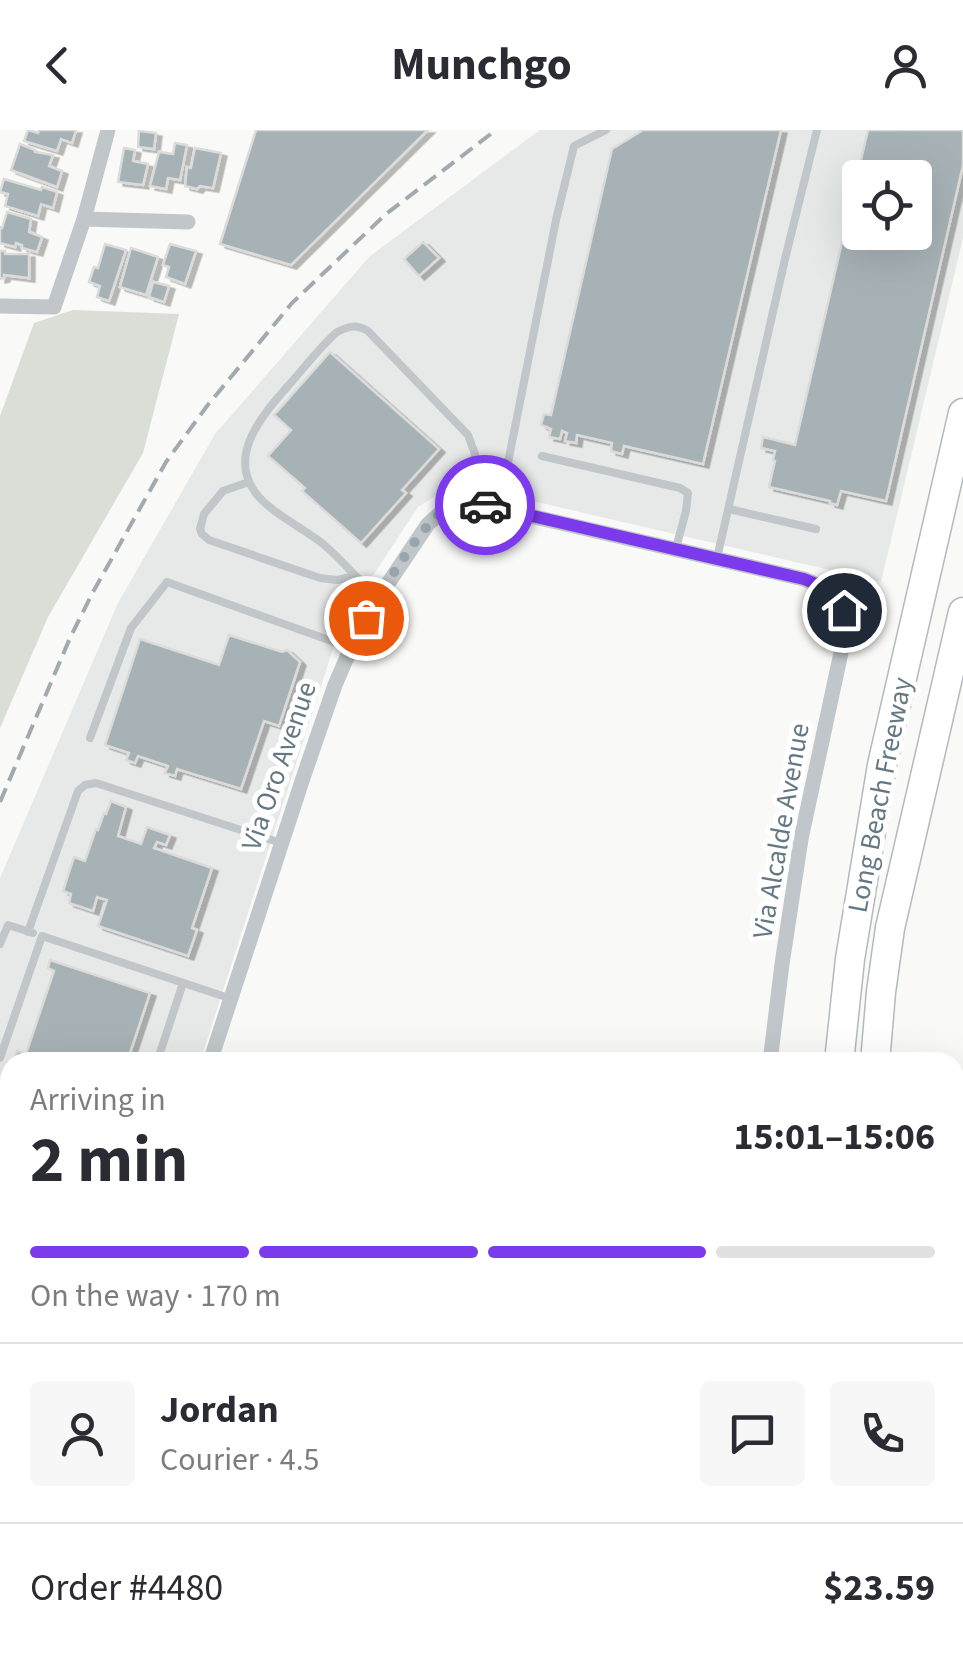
<!DOCTYPE html>
<meta charset="utf-8">
<style>
body{margin:0;font-family:"Source Sans 3",sans-serif;background:#f7f7f7;color:#2b2b33;height:100vh;display:flex;flex-direction:column;font-size:38px;white-space:nowrap}
*{box-sizing:border-box;margin:0}
p{font-size:32px;color:#7c7c81}
.icon{flex:none;width:55px;height:55px;fill:none;stroke:currentColor;stroke-width:2;stroke-linecap:round;stroke-linejoin:round}
.map{position:relative;flex:1;overflow:hidden}
.panel{position:absolute;left:0px;top:922px;width:965px;height:622px;display:flex;flex-direction:column;background:#fff;border-radius:30px 30px 0 0;box-shadow:0 10px 40px #0002}
.panel>*{flex:none}
.controls{position:absolute;left:842px;top:30px;display:grid;gap:20px}
.controls a{display:grid;place-items:center;width:90px;height:90px;border-radius:10px;background:#fff;box-shadow:0 10px 40px #0002;font-size:50px}
.pin{position:absolute;display:grid;place-items:center;width:85px;height:85px;color:#fff;margin:-42px;border:5px solid #fff;border-radius:50%;box-shadow:0 2px 10px #0007}
.courier{position:absolute;display:grid;place-items:center;width:100px;height:100px;margin:-50px;border:8px solid #7c3aed;border-radius:50%;background:#fff;color:#222;box-shadow:0 2px 12px #0007}
.summary em{font-style:normal;font-weight:700}
.summary div{display:flex;flex-direction:column-reverse}
.summary{display:flex;align-items:center;justify-content:space-between;height:170px;padding:0 30px}
h1{font-size:65px;font-weight:700;line-height:75px}
.bar{display:grid;grid-template-columns:repeat(4,1fr);gap:15px 10px;align-content:center;height:120px;padding:0 30px}
.bar i{height:12px;border-radius:8px;background:#e1e1e2}
.bar .active{background:#7c3aed}
.bar p{grid-column:span 4}
.line{display:flex;align-items:center;gap:25px;padding:0 30px;border-top:2px solid #e1e1e2}
.line div{flex:1}
.round{display:grid;place-items:center;flex:none;width:105px;height:105px;border-radius:10px;background:#f7f7f7}
header{display:flex;justify-content:space-between;align-items:center;height:130px;padding:0 30px;background:#fff;font-size:45px;font-weight:700}
.map>svg:first-child{display:block}
.built{fill:#e7e9e8;fill-rule:evenodd}
.green{fill:#daded6}
.building{fill:#a7b2b7;stroke:#dbdbd9;stroke-width:2.5;fill-rule:evenodd;filter:url(#shadow)}
.lines{fill:none;stroke-linecap:round;stroke-linejoin:round}
.motorway-casing{stroke:#b3b9bc;stroke-width:31}
.service{stroke:#c0c6c9;stroke-width:8}
.minor{stroke:#c0c6c9;stroke-width:15}
.tertiary{stroke:#c0c6c9;stroke-width:20}
.motorway{stroke:#fff;stroke-width:28}
.rail{stroke:#a1aaaf;stroke-width:4;stroke-dasharray:15 8;stroke-linecap:butt}
.done{stroke:#98a5ac;stroke-width:10;stroke-dasharray:0 18}
.route{stroke:#7c3aed;stroke-width:12}
.labels{text-anchor:middle;dominant-baseline:central;stroke-width:10;stroke-linejoin:round;paint-order:stroke}
.street-label{font-size:28px;fill:#647883;stroke:#fff}
</style>
<header><svg class="icon" aria-label="back" viewBox="0 0 24 24"><path d="M15 5l-7 7 7 7"/></svg>Munchgo<svg class="icon" aria-label="person" viewBox="0 0 24 24"><circle cx="12" cy="8" r="4"/><path d="M4 21q1-7 8-7t8 7"/></svg></header>
<div class="map">
<svg width="963" height="1543" viewBox="0 0 963 1543">
<defs>
<filter id="shadow"><feDropShadow dx="5.5" dy="3.5" stdDeviation="0" flood-color="#0004"/></filter>
</defs>
<rect width="100%" height="100%" fill="#f9f9f7"/>
<!-- built -->
<g class="built">
<path d="M540 0H963V108L881 452 455 353 418 377 341 494 200 932H10V1352H0V748L118 473 215 304 370 126ZM860 48H915V102H860Z"/>
<polygon points="0,1405 10,1405 10,1535 807,1535 808,1543 0,1543"/>
</g>
<!-- green -->
<polygon class="green" points="73,180 179,184 143,323 48,487 0,598 0,286 34,193"/>
<!-- building -->
<g class="building">
<polygon points="28,0 38,3 39,0 76,0 72,13 61,9 57,21 24,11"/>
<polygon points="256,0 428,0 291,135 220,114"/>
<polygon points="643,0 781,0 703,334 624,316 622,324 611,321 612,313 577,305 576,313 565,311 567,303 562,301 560,309 549,307 551,299 541,295 544,284 551,285 612,19"/>
<path d="M868 0H963V35L886 371 841 361 837 375 830 373V371L769 357 775 331 773 330 775 321 761 318 763 307 795 315ZM860 48H915V102H860Z"/>
<polygon points="139,1 156,3 154,19 138,17"/>
<polygon points="175,13 187,15 180,50 168,48 166,59 150,56 159,22 173,24"/>
<polygon points="20,14 35,20 35,22 53,25 49,36 62,41 57,57 11,40"/>
<polygon points="124,18 135,20 133,31 148,34 143,55 118,52"/>
<polygon points="195,18 221,23 213,58 200,56 197,59 185,56 187,37 191,38"/>
<polygon points="4,49 41,60 42,57 57,62 53,78 41,74 38,86 5,76 8,64 0,62"/>
<polygon points="7,82 31,89 29,102 42,107 37,122 22,118 22,115 16,113 15,117 0,113 0,97 2,98"/>
<polygon points="423,112 439,128 419,146 404,129"/>
<polygon points="105,114 126,120 109,171 97,167 100,156 89,152 94,137 98,138"/>
<polygon points="170,114 196,121 185,154 166,147 169,137 163,135"/>
<polygon points="131,118 158,127 146,165 120,157"/>
<polygon points="0,121 5,121 5,124 29,124 29,148 4,145 4,148 0,149"/>
<polygon points="153,152 169,156 164,172 149,167"/>
<polygon points="330,222 439,319 402,360 406,363 361,413 302,361 305,358 268,326 291,300 274,285"/>
<polygon points="229,505 282,522 287,520 300,532 279,596 264,591 241,659 177,639 175,646 165,643 168,636 138,626 135,633 126,630 129,623 105,615 140,509 219,535"/>
<polygon points="111,671 126,677 118,706 141,714 147,697 170,705 166,715 157,712 154,718 212,738 192,798 197,800 188,826 98,796 107,770 97,767 93,781 69,773 71,764 63,761 74,727 85,731 96,699 98,700 104,683 106,684"/>
<polygon points="50,830 150,863 127,932 13,932 17,921 26,924 54,841 48,838"/>
<polygon points="10,973 10,1035 0,1032 0,1003"/>
<polygon points="0,1130 10,1134 10,1270 0,1294"/>
<polygon points="0,1448 10,1448 10,1535 24,1535 24,1543 0,1543"/>
<polygon points="384,1535 734,1535 735,1543 384,1543"/>
</g>
<g class="lines">
<defs>
<g id="motorway">
<polyline points="839,932 850,829 882,635 963,283"/>
<polyline points="875,932 881,862 890,798 963,482"/>
<polyline points="955,1432 963,1463"/>
<polyline points="830,1535 831,1543"/>
<polyline points="854,1535 855,1543"/>
<polyline points="895,1535 898,1543"/>
</g>
</defs>
<!-- motorway casing -->
<use href="#motorway" class="motorway-casing"/>
<!-- service -->
<g class="service">
<polyline points="542,326 680,358 688,363 686,381 676,418"/>
<polyline points="249,352 223,361 204,384 200,399 202,404 209,410 320,448 337,450 355,446"/>
<polyline points="499,378 556,90 574,16 606,0"/>
<polyline points="729,379 816,399"/>
<polyline points="717,428 785,129 817,0"/>
<path d="M379 467C358 452 343 430 323 414 304 399 267 380 255 362 225 321 270 277 295 248 309 232 321 216 337 202 349 196 356 194 368 201L468 305 475 324 474 373"/>
<polyline points="90,608 131,498 167,452 351,518"/>
<polyline points="28,802 78,661 85,655 96,653 281,713"/>
<polyline points="0,814 8,795 33,803"/>
<polyline points="0,928 42,806 232,869"/>
<polyline points="157,932 183,853"/>
<polyline points="957,999 957,1113 962,1161"/>
<polyline points="0,1057 10,1060"/>
<polyline points="0,1103 10,1107"/>
<polyline points="963,1160 963,1200"/>
<polyline points="0,1315 10,1311"/>
</g>
<!-- minor -->
<g class="minor">
<polyline points="84,89 188,92"/>
<polyline points="0,176 54,177 84,89 108,0"/>
<path d="M210 932 303 648 335 555 351 518 379 467 428 394 445 379 460 373H474L804 449C842 464 850 478 842 518L801 709 782 834 770 932"/>
<polyline points="962,1383 963,1383"/>
</g>
<!-- tertiary -->
<g class="tertiary">
<polyline points="0,1383 10,1383"/>
<polyline points="102,1535 102,1543"/>
</g>
<!-- motorway -->
<use href="#motorway" class="motorway"/>
<!-- rail -->
<polyline class="rail" points="0,672 70,508 93,462 166,332 207,276 292,173 386,84 496,0"/>
</g>
<g class="lines">
<!-- done -->
<path class="done" d="M366 488C382 462 421 394 446 379 459 371 471 372 485 375"/>
<!-- route -->
<path class="route" d="M485 375 804 449C822 456 834 462 844 480"/>
</g>
<g class="labels">
<!-- street labels -->
<g class="street-label">
<text transform="translate(279 636) rotate(-71)">Via Oro Avenue</text>
<text transform="translate(880 665) rotate(-79)">Long Beach Freeway</text>
<text transform="translate(781 701) rotate(-80)">Via Alcalde Avenue</text>
</g>
</g>
</svg>
<div class="controls">
<a><svg class="icon" aria-label="locate" viewBox="0 0 24 24"><circle cx="12" cy="12" r="6"/><path d="M12 2v4M12 18v4M2 12h4M18 12h4"/></svg></a>
</div>
<div class="pin" style="left:366px;top:488px;background:#ea580c"><svg class="icon" aria-label="bag" viewBox="0 0 24 24"><path d="M5 8h14l-1 12H6zM9 8a3 3 0 0 1 6 0"/></svg></div>
<div class="pin" style="left:844px;top:480px;background:#1f2937"><svg class="icon" aria-label="home" viewBox="0 0 24 24"><path d="M3 11l9-7 9 7M6 9v11h12V9"/></svg></div>
<div class="courier" style="left:485px;top:375px"><svg class="icon" aria-label="car" viewBox="0 0 24 24"><path d="M5 17H2v-5l4-1 3-4h7l3 4 3 1v5h-3M9 17h6M6 11h13"/><circle cx="7" cy="17" r="2"/><circle cx="17" cy="17" r="2"/></svg></div>
<section class="panel">
<div class="summary"><div><h1>2 min</h1><p>Arriving in</p></div><em>15:01–15:06</em></div>
<div class="bar"><i class="active"></i><i class="active"></i><i class="active"></i><i></i><p>On the way · 170 m</p></div>
<div class="line" style="height:180px"><a class="round"><svg class="icon" aria-label="person" viewBox="0 0 24 24"><circle cx="12" cy="8" r="4"/><path d="M4 21q1-7 8-7t8 7"/></svg></a><div><b>Jordan</b><p>Courier · 4.5</p></div><a class="round"><svg class="icon" aria-label="chat" viewBox="0 0 24 24"><path d="M4 5h16v11H9l-5 4z"/></svg></a><a class="round"><svg class="icon" aria-label="phone" viewBox="0 0 24 24"><path d="M5 4h4l2 5-3 2q2 4 5 5l2-3 5 2v4C11 20 4 13 5 4z"/></svg></a></div>
<div class="line" style="height:130px"><div>Order #4480</div><b>$23.59</b></div>
</section>
</div>
